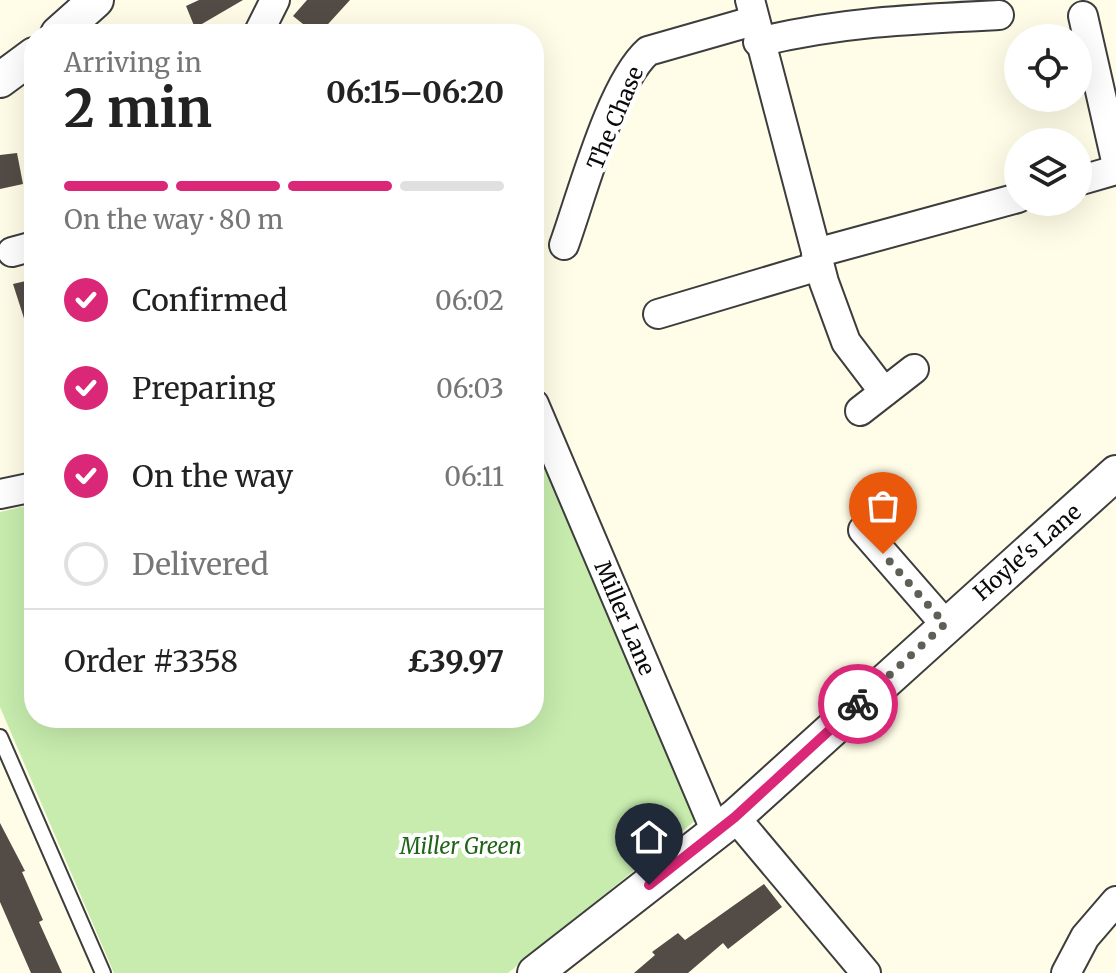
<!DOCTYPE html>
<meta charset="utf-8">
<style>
body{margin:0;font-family:Merriweather,serif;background:#f2f2f2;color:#222;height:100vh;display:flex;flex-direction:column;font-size:30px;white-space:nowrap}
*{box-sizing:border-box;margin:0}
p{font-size:26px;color:#767676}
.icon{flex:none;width:44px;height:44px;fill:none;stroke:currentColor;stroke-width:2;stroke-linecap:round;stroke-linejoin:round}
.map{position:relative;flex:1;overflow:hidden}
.details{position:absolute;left:24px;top:24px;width:520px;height:704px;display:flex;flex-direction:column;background:#fff;border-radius:32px;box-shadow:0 8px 32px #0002}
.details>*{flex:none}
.buttons{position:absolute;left:1004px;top:24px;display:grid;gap:16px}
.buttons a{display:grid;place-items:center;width:88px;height:88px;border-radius:50%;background:#fff;box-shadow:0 8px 32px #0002;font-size:40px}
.pin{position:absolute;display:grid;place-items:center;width:68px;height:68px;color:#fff;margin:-82px -34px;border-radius:50% 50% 50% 0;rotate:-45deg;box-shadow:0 0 8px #0007}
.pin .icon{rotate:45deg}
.courier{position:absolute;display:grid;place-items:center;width:80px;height:80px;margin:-40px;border:6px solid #db2777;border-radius:50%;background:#fff;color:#222;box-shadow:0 2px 10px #0007}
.headline em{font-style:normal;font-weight:700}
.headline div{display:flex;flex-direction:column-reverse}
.headline{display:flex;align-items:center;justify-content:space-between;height:136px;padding:0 40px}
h1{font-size:52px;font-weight:700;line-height:60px}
.bar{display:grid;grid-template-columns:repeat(4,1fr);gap:12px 8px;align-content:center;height:96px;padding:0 40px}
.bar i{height:10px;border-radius:6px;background:#e0e0e0}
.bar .current{background:#db2777}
.bar p{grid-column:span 4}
.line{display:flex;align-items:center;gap:20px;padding:0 40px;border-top:2px solid #e0e0e0}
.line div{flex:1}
ol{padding:0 40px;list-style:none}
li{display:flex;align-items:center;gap:24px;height:88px}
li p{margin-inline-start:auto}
li .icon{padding:8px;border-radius:50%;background:#db2777;color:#fff;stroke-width:4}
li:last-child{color:#767676}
li i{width:44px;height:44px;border:4px solid #e0e0e0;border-radius:50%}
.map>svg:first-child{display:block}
.green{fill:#c7ecae}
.building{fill:#534c46}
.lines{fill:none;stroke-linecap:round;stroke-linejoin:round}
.service-casing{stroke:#3d3d3d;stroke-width:18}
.minor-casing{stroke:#3d3d3d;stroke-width:32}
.tertiary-casing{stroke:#3d3d3d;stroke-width:38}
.service{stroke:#fff;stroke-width:14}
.minor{stroke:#fff;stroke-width:28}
.tertiary{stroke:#fff;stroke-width:34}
.done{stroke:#605f57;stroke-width:8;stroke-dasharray:0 14.4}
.route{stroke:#db2777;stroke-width:10}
.labels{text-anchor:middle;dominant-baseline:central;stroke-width:8;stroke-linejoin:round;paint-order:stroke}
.street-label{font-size:22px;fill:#0a0a0a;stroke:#fff}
.park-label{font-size:22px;font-style:italic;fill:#1f6517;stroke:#fff}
</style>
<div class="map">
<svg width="1116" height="973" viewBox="0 0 1116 973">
<rect width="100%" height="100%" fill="#fffde7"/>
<!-- green -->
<polygon class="green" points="534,439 696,820 508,973 114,973 0,707 0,512 34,504 34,718 534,718"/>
<!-- building -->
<g class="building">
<polygon points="199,0 243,0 195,28 186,6"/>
<polygon points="307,0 350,0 319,34 294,34 303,24 293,16"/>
<polygon points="17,153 23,184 0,189 0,155"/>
<polygon points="34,279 34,336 30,337 13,284"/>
<polygon points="0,823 25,871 22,872 43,920 39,922 62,973 31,973 0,902"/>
<polygon points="764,884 782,907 728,949 723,943 688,973 634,973 655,955 652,952 678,933 685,940"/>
</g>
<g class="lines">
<defs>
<polyline id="service" points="0,737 103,973"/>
<g id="minor">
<polyline points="750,0 824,282 846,342 884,392"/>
<polyline points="1083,16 1116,161"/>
<polyline points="258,34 275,0"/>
<path d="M758 42C840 22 915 19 999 15"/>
<polyline points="1078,181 1116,170"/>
<path d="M564 245C582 195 611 84 648 51L753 21"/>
<polyline points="12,252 34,246"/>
<polyline points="816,253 1018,198"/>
<polyline points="658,314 819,266"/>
<polyline points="534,404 716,832"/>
<polyline points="860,411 914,369"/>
<polyline points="0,494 34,487"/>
<polyline points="863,530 945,624"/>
<polyline points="735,817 866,973"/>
<polyline points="1066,973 1085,937 1116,901"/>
</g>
<g id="tertiary">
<polyline points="58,34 96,0"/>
<polyline points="0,80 34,55"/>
<polyline points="535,973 735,817 1116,473"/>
</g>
</defs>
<!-- service casing -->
<use href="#service" class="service-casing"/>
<!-- minor casing -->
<use href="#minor" class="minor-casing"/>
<!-- tertiary casing -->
<use href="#tertiary" class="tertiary-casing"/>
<!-- service -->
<use href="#service" class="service"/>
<!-- minor -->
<use href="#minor" class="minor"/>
<!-- tertiary -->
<use href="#tertiary" class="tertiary"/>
</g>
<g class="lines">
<!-- done -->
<polyline class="done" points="858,704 945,624 883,554"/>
<!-- route -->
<polyline class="route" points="649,885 735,817 858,704"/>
</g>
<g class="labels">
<!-- street labels -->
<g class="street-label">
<text transform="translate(615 118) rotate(-67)">The Chase</text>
<text transform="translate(1027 552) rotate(-41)">Hoyle's Lane</text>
<text transform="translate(625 618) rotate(67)">Miller Lane</text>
</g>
<!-- park labels -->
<g class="park-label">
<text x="461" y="846">Miller Green</text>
</g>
</g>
</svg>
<div class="buttons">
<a><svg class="icon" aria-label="locate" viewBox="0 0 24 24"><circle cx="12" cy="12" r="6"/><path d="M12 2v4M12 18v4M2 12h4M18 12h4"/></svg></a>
<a><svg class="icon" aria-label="layers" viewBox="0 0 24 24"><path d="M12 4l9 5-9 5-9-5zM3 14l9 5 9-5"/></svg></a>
</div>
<div class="pin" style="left:883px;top:554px;background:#ea580c"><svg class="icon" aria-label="bag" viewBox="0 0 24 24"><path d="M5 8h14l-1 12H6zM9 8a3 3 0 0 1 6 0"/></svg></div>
<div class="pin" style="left:649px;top:885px;background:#1f2937"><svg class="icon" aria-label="home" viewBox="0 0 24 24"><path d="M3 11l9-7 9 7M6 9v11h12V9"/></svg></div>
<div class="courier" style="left:858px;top:704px"><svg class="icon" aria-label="bike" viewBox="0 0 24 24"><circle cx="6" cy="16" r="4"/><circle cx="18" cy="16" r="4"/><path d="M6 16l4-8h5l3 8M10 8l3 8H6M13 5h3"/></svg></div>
<section class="details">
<div class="headline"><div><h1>2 min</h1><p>Arriving in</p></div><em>06:15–06:20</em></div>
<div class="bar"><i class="current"></i><i class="current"></i><i class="current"></i><i></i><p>On the way · 80 m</p></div>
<ol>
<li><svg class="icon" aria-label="check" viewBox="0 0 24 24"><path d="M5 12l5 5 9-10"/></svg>Confirmed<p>06:02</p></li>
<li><svg class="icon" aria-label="check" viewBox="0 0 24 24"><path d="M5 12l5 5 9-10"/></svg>Preparing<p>06:03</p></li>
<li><svg class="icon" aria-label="check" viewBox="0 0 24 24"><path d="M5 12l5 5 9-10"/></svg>On the way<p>06:11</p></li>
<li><i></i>Delivered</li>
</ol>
<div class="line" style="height:104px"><div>Order #3358</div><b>£39.97</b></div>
</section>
</div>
